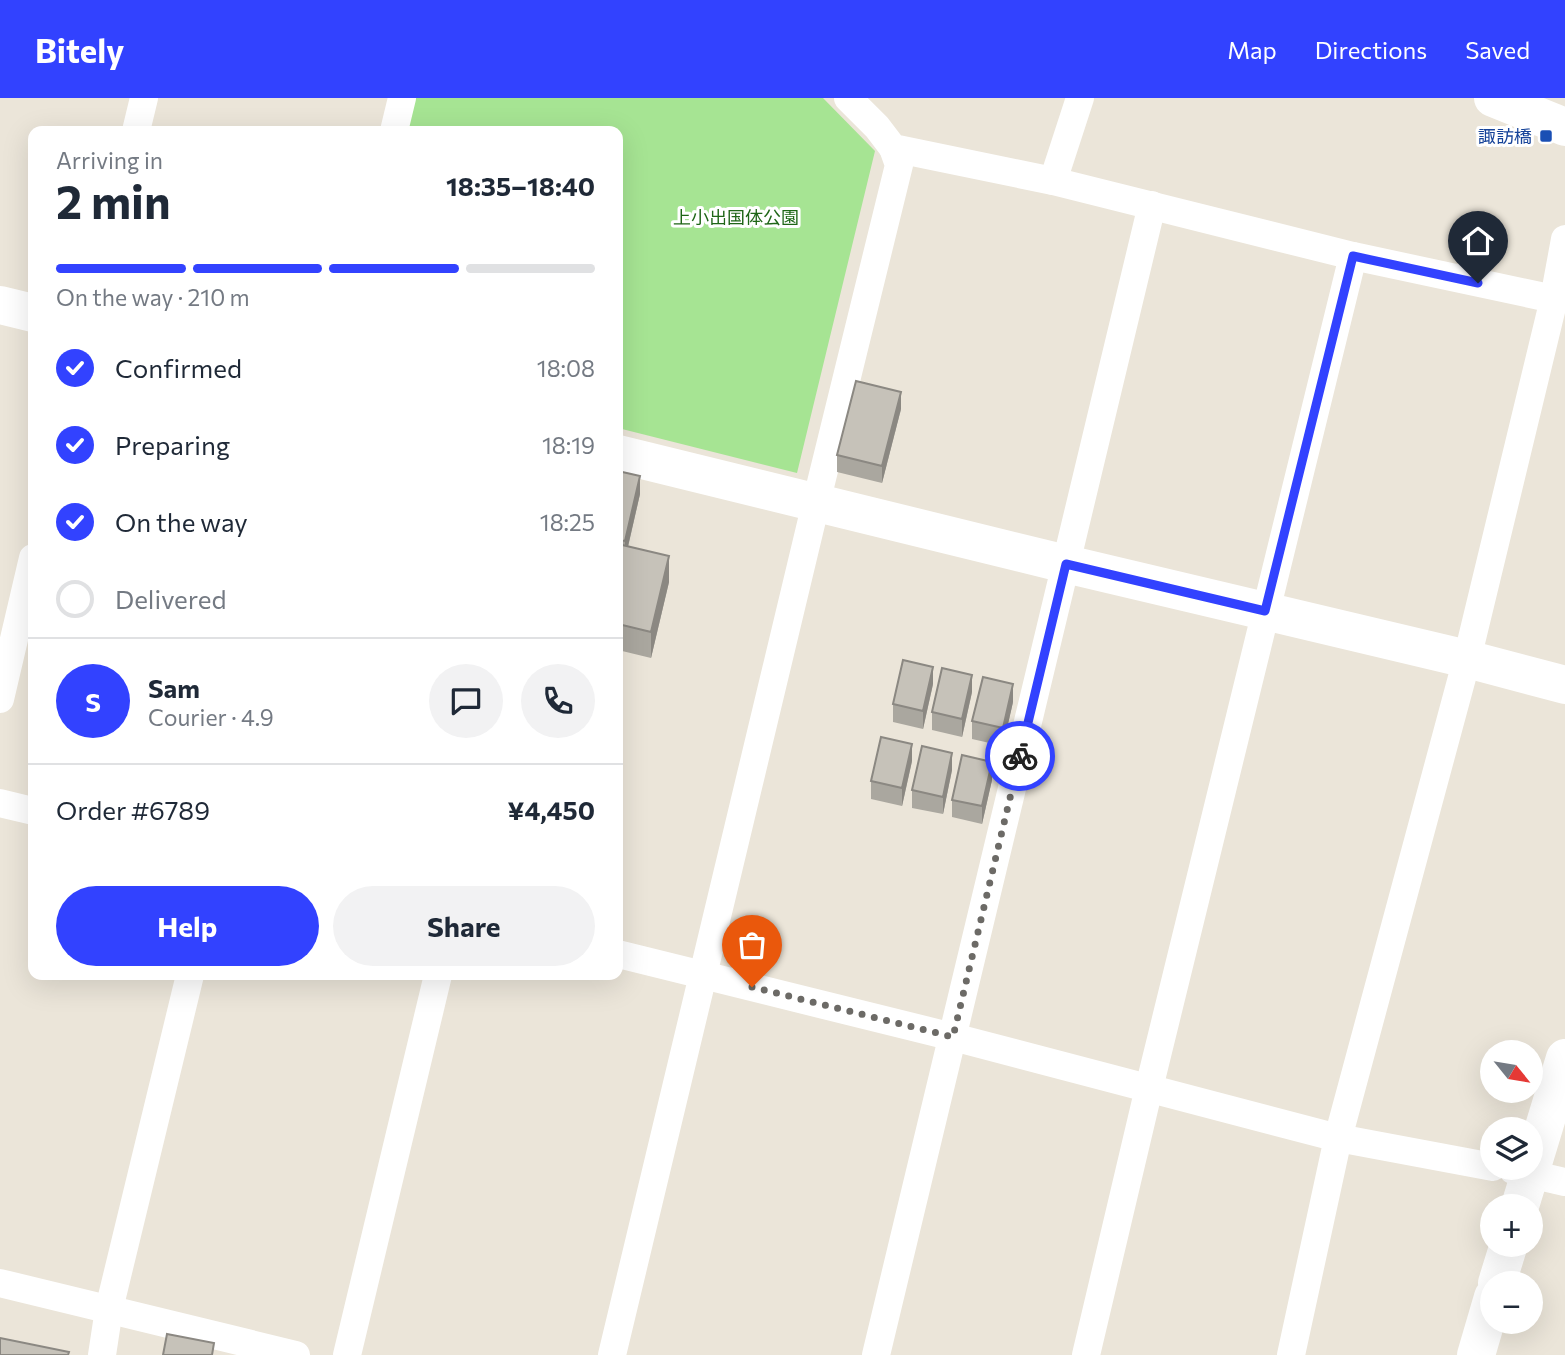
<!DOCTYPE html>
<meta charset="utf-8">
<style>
body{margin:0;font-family:Commissioner,"Noto Sans JP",sans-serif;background:#f2f2f3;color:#1f2937;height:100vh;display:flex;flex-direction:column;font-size:26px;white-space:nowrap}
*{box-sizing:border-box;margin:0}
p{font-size:23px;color:#747a83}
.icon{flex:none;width:38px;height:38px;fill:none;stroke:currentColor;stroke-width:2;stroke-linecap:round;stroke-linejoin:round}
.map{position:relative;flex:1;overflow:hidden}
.drawer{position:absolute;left:28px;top:28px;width:595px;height:854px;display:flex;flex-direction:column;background:#fff;border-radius:14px;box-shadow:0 7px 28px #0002}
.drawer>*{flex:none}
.needle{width:46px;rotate:120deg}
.tools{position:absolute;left:1480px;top:942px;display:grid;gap:14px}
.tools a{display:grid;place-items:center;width:63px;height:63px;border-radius:50%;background:#fff;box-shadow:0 7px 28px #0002;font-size:35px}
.pin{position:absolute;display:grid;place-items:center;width:60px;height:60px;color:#fff;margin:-72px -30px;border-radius:50% 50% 50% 0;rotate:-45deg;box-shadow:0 0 7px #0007}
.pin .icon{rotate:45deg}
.courier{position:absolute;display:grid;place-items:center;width:70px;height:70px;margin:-35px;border:5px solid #3242ff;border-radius:50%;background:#fff;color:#222;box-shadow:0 2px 9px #0007}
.overview em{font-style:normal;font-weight:700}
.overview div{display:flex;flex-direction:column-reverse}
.overview{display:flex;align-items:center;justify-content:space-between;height:119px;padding:0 28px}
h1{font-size:46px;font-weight:700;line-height:52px}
.bar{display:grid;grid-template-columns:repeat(4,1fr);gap:10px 7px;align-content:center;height:84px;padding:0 28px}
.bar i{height:9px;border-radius:5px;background:#e0e1e3}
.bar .current{background:#3242ff}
.bar p{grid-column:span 4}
.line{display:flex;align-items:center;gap:18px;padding:0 28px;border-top:2px solid #e0e1e3}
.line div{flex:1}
.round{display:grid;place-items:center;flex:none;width:74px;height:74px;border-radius:37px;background:#f2f2f3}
ol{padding:0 28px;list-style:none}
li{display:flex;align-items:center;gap:21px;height:77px}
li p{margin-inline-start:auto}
li .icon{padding:7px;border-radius:50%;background:#3242ff;color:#fff;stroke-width:4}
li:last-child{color:#747a83}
li i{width:38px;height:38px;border:4px solid #e0e1e3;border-radius:50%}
.primary-button{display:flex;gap:14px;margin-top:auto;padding:14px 28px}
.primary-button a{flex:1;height:80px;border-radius:42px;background:#3242ff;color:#fff;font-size:28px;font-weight:700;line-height:80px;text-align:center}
.primary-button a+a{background:#f2f2f3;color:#1f2937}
header{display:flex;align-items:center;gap:42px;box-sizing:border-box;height:98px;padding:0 35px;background:#3242ff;color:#fff}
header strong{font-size:33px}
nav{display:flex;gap:38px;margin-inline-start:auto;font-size:24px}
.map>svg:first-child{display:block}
.green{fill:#a6e493}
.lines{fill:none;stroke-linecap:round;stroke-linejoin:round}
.street{stroke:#fff;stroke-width:28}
.secondary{stroke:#fff;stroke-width:38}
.wall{fill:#aaa79f}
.shaded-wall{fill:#8b8882}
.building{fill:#c6c2b9;stroke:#8b8882;stroke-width:2}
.done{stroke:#6c6a66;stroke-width:7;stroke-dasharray:0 12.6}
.route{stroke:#3242ff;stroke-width:9}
.transit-dot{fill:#1a4fb4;stroke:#fff;stroke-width:2.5}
.labels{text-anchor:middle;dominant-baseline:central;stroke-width:6;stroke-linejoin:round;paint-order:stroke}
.transit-label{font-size:18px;fill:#164399;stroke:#fff;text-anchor:end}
.park-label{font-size:18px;fill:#1f6617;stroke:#fff}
</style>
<header>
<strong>Bitely</strong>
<nav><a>Map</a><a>Directions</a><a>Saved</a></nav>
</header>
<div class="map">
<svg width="1565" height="1257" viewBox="0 0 1565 1257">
<rect width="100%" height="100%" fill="#ebe5d9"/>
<!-- green -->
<polygon class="green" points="413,0 823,0 875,53 797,375 618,330 618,33 405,33"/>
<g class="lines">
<!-- street -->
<g class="street">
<polyline points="848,0 877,29 893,50 1053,83 1353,158 1554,201"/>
<polyline points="136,33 144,0"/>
<polyline points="394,33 402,0"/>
<polyline points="1053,83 1080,0"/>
<polyline points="0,601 33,460"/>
<polyline points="0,705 33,713"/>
<polyline points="618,856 953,939 1338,1040 1493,1069"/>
<polyline points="1513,1072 1565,1084"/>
<polyline points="0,1185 296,1257"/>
<polyline points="102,1257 109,1211 190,877"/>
<polyline points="347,1257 438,877"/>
<polyline points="612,1257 816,405 899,67 893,50"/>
<polyline points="876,1257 1152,107"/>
<polyline points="1086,1257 1149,990 1353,158"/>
<polyline points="1291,1257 1338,1040 1467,561 1554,201 1565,141"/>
</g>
<!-- secondary -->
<g class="secondary">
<polyline points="1493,0 1565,29"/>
<polyline points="0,207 33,215"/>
<polyline points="618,356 1066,466 1467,561 1565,587"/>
<polyline points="1520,1108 1565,960"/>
<polyline points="1497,1185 1509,1146"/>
<polyline points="1476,1257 1493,1199"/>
</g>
</g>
<!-- wall -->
<g class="wall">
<polygon points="901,311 882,385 837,374 837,357"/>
<polygon points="618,373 640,396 628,449 669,484 651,560 618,552"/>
<polygon points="933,586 923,631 893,624 893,606"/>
<polygon points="972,594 962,639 932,632 932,614"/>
<polygon points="1013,604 1003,648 972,641 972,623"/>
<polygon points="912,663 902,708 871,701 871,683"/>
<polygon points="952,672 943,716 912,710 912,692"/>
<polygon points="992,682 982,726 952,719 952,702"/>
</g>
<!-- shaded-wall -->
<g class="shaded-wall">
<polygon points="901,294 901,311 882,385 882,368"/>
<polygon points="640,378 640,396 625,461 625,443"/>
<polygon points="669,458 669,484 651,560 651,534"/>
<polygon points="933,569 933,586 923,631 923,613"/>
<polygon points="972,577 972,594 962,639 962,621"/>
<polygon points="1013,586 1013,604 1003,648 1003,630"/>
<polygon points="912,646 912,663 902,708 902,690"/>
<polygon points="952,655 952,672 943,716 943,699"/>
<polygon points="992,664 992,682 982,726 982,708"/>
</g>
<!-- building -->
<g class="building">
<polygon points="856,283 901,294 882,368 837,357"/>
<polygon points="618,373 640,378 625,443 618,442"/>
<polygon points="618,446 669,458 651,534 618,526"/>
<polygon points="903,562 933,569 923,613 893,606"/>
<polygon points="942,570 972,577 962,621 932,614"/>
<polygon points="983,579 1013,586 1003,630 972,623"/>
<polygon points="881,639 912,646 902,690 871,683"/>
<polygon points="922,648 952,655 943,699 912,692"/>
<polygon points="962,657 992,664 982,708 952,702"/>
<polygon points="167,1236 214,1245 212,1257 163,1257"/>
<polygon points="0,1240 69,1254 68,1257 0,1257"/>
</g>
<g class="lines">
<!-- done -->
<polyline class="done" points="752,889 953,939 1020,658"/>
<!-- route -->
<polyline class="route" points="1020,658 1066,466 1265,513 1353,158 1478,185"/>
</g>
<!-- markers -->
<rect class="transit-dot" x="1539" y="31" width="14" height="14" rx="3.5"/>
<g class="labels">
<!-- transit labels -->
<g class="transit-label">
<text x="1532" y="38">諏訪橋</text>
</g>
<!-- park labels -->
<g class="park-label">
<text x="736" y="119">上小出国体公園</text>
</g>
</g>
</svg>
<div class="tools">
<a><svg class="needle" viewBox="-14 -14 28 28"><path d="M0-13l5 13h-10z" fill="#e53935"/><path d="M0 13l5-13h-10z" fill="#747a83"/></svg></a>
<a><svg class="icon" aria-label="layers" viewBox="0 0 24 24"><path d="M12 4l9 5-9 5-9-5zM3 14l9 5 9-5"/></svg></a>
<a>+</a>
<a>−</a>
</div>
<div class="pin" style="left:752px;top:889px;background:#ea580c"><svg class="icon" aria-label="bag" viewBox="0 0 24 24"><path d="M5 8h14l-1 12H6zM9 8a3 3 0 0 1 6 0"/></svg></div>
<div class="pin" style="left:1478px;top:185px;background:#1f2937"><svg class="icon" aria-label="home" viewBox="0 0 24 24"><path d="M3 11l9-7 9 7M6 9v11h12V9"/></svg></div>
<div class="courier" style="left:1020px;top:658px"><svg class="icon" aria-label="bike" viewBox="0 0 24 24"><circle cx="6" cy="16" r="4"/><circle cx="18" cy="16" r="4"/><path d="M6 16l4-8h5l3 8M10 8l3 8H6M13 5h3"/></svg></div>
<section class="drawer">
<div class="overview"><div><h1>2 min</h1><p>Arriving in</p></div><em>18:35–18:40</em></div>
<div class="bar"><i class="current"></i><i class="current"></i><i class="current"></i><i></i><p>On the way · 210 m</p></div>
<ol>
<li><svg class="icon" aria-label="check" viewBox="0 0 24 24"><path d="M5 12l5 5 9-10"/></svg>Confirmed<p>18:08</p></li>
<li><svg class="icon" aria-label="check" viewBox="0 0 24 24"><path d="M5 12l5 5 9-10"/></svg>Preparing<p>18:19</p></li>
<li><svg class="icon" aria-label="check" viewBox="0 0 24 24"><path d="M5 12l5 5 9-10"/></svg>On the way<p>18:25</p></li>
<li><i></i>Delivered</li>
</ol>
<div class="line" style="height:126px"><b class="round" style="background:#3242ff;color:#fff">S</b><div><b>Sam</b><p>Courier · 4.9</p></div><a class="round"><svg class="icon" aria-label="chat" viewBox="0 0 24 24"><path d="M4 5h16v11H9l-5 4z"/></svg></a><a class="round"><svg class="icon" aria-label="phone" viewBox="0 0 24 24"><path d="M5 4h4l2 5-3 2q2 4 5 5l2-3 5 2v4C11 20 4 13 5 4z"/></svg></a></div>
<div class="line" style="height:91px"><div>Order #6789</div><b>¥4,450</b></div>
<div class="primary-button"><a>Help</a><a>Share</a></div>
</section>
</div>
